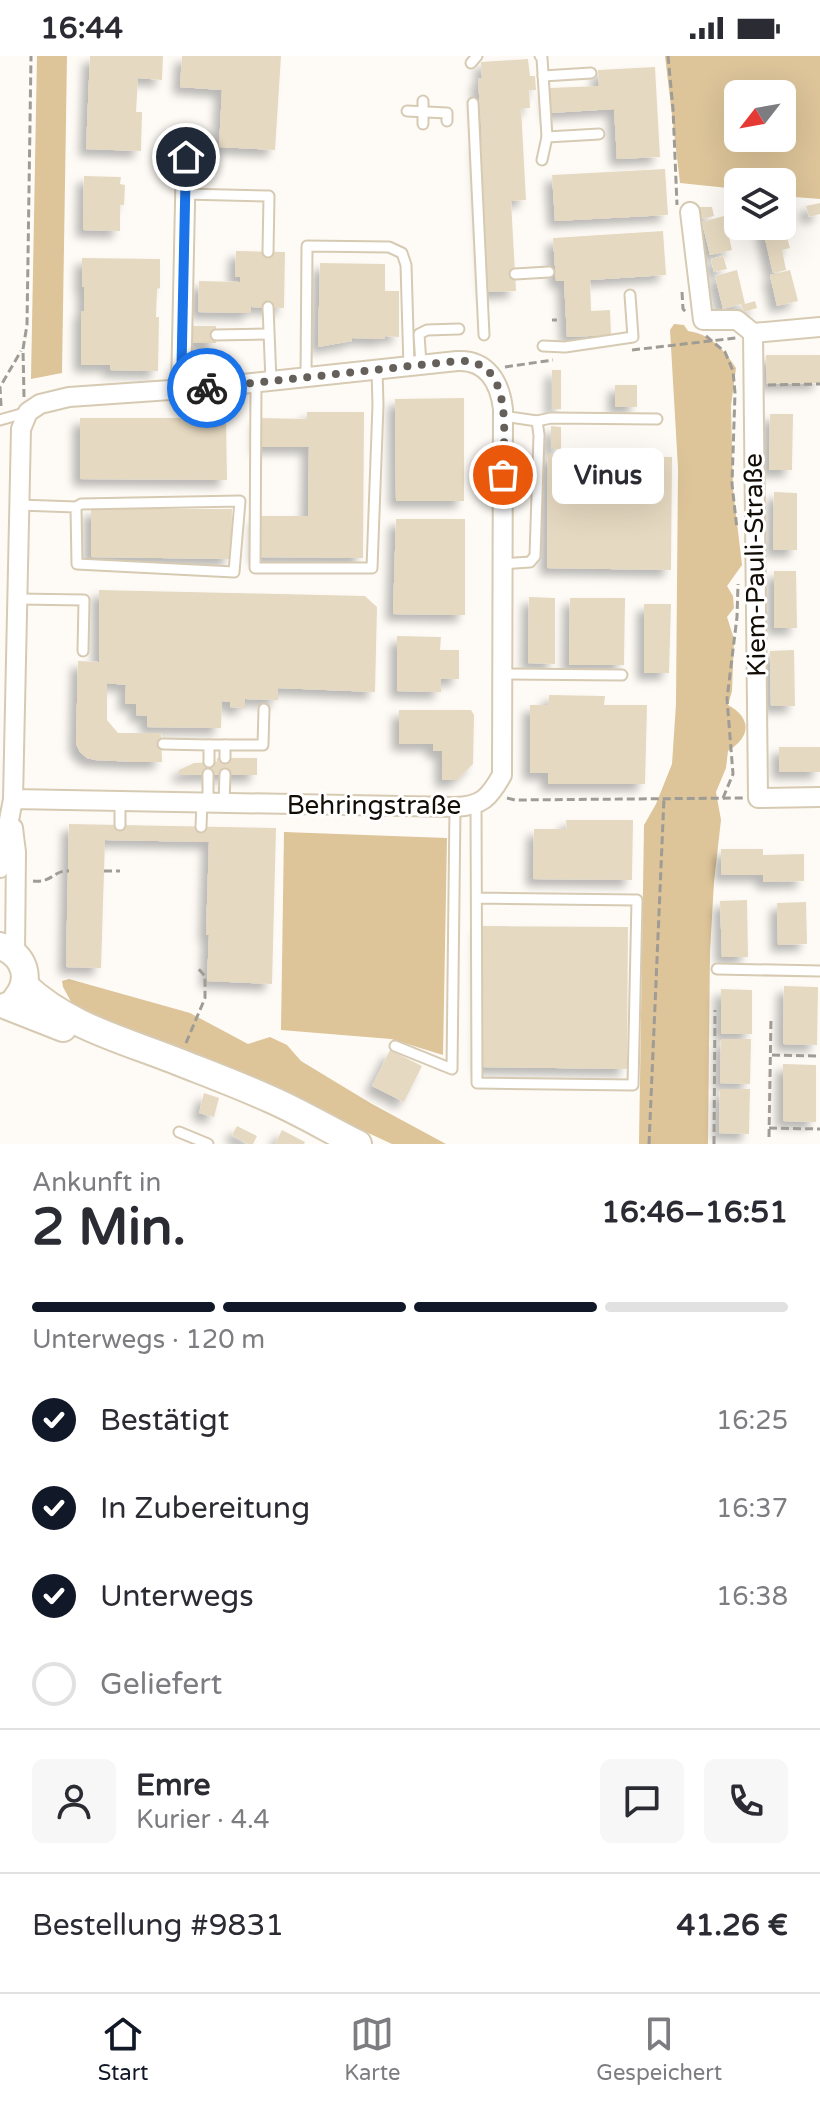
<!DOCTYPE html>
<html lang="de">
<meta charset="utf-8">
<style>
body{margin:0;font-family:"Varela Round",sans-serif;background:#f7f7f7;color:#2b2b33;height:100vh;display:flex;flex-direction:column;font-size:30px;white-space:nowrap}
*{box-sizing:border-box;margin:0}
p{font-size:26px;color:#7c7c81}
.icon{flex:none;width:44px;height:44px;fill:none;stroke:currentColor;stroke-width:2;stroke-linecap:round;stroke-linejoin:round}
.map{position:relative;height:1088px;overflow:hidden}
.drawer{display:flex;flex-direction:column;background:#fff;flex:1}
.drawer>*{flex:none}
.needle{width:52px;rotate:239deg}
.tools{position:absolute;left:724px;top:24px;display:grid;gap:16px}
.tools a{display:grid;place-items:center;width:72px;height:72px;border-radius:12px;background:#fff;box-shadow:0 8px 32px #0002;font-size:40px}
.pin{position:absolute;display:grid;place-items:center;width:68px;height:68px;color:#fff;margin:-34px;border:4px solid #fff;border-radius:50%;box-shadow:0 2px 8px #0007}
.courier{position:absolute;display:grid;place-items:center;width:80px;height:80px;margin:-40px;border:6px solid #1a73e8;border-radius:50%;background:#fff;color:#222;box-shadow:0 2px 10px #0007}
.bubble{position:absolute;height:56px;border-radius:12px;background:#fff;box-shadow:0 8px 32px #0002;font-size:26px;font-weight:700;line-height:56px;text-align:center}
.overview em{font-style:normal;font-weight:700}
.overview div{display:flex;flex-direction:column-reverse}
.overview{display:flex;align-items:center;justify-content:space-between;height:136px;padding:0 32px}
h1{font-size:52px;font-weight:700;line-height:60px}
.bar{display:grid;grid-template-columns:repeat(4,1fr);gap:12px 8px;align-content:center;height:96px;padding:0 32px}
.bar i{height:10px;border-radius:6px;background:#e1e1e2}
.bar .active{background:#111827}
.bar p{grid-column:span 4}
.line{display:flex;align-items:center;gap:20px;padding:0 32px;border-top:2px solid #e1e1e2}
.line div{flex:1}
.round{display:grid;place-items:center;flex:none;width:84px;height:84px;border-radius:12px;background:#f7f7f7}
ol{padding:0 32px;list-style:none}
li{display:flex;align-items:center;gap:24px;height:88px}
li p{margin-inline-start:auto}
li .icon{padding:8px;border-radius:50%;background:#111827;color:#fff;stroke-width:4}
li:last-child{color:#7c7c81}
li i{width:44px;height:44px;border:4px solid #e1e1e2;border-radius:50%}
.status{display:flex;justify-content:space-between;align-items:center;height:56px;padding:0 40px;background:#fff;direction:ltr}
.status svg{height:22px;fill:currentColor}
.menu{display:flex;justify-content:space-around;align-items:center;height:112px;border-top:2px solid #e1e1e2;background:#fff;font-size:22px;color:#7c7c81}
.menu a{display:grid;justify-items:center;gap:4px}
.menu .active{color:#111827}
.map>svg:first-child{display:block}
.green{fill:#ddc499;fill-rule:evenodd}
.building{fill:#e6d9c1;filter:url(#shadow)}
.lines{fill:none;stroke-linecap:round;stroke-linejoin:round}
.lane-casing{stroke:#d7cab3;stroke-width:13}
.street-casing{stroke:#d7cab3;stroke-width:22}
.secondary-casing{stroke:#d7cab3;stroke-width:30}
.path{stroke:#9f9b95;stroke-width:3;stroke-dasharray:8 4;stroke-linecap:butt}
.lane{stroke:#fff;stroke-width:9}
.street{stroke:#fff;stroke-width:18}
.secondary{stroke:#fff;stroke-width:26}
.done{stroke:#65605a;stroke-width:8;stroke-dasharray:0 14.4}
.route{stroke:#1a73e8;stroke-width:10}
.labels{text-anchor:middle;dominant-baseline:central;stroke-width:6;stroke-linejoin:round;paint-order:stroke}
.street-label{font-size:26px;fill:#120d06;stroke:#fff}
</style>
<div class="status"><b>16:44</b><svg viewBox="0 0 49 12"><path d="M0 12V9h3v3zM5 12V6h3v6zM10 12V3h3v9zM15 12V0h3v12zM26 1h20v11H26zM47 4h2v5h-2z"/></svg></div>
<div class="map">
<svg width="820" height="1088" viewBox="0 0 820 1088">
<defs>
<filter id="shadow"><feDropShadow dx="-7" dy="7" stdDeviation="4" flood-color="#0004"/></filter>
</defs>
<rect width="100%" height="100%" fill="#fefbf6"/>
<!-- green -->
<g class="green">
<polygon points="37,0 67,0 62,317 31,323"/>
<path d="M665 0H820V143L782 140V126H738V137L729 136 728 132 680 127ZM738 38H782V82H738Z"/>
<path d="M674 268 684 269 688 275C711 278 724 294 736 312L731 350 733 433 742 509 727 530 733 540 734 552 727 561 734 583 732 635 728 649C752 662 751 681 728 695L726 712 716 736 721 764 714 826 710 896 708 1088H639L644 769 656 748 672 708 676 648 678 412 670 274Z"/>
<polygon points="284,776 447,782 443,999 391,983 281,974"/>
<polygon points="69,923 190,957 248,988 270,981 287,989 301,1005 372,1048 446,1088 392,1088 254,1024 153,981 75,953 63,931 62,925"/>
</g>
<!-- building -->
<g class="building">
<polygon points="90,0 163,0 162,24 138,22 136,56 142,56 141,95 86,93"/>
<polygon points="182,0 281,0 275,94 219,91 222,34 180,31"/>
<polygon points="528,3 530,20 535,20 536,34 529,34 530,52 521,52 526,144 511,145 516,235 488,236 479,85 482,85 478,23 482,22 481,6"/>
<polygon points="655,11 660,101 617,103 614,53 550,57 549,32 599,30 598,14"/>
<polygon points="665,113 668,159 555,165 552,119"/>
<polygon points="84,120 121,121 120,128 125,129 124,149 120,149 120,175 83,174"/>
<polygon points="820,147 820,158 809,161 806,150"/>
<polygon points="698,151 712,151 714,160 702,163"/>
<polygon points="724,160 732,194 710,199 702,166"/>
<polygon points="782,164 790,192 782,194 786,214 773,217 762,170 782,170"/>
<polygon points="663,175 666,219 590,224 591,255 610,254 611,279 567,281 564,225 556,225 553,182"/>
<polygon points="236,195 285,196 284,252 251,251 251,257 198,256 199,225 240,226 240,221 235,221"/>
<polygon points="723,200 727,213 714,216 711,203"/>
<polygon points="82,202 160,203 160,232 157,233 156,261 159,261 158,315 110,314 110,309 81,309 81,255 84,255 84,231 82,231"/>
<polygon points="320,207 385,208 385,235 399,235 399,281 385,280 384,283 352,282 352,285 318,291"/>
<polygon points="737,214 745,248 755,245 757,252 744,256 741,248 723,253 715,220"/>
<polygon points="790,214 798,245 777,250 770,219"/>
<rect x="193" y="270" width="23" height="17"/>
<polygon points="766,299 820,299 820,327 767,328"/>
<rect x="552" y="314" width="9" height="39"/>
<rect x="615" y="329" width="22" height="22"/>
<polygon points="464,342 464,445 396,445 395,343"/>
<polygon points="307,356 364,356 363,502 257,501 257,460 308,460 309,391 259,391 259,362 307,363"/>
<polygon points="770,358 793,358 792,414 769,414"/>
<polygon points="80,362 226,362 227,424 80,423"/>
<polygon points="551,370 561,371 561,393 551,393"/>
<polygon points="548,398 672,401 671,514 547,512"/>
<polygon points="774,436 797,437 797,494 773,494"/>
<polygon points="91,453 232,453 231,503 91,501"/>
<polygon points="396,463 465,463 465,559 393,558"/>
<polygon points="774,515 796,515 797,572 774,572"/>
<polygon points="99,534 365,540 377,551 375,636 278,632 278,644 245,643 245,652 230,651 230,646 222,645 221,672 147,671 147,660 136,659 136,648 125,648 126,629 107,627 107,664 118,677 161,677 162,706 137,706 95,704 87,702 80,696 76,688 78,605 99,606"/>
<polygon points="529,541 555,542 555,608 528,607"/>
<polygon points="570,542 625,542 624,609 569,609"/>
<polygon points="644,548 671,548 669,617 644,617"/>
<polygon points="397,580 441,581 440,594 459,594 459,623 441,623 441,636 397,635"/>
<polygon points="794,594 795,650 771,650 770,595"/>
<polygon points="549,639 605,640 604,649 647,649 645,728 548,728 548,717 530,717 530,649 548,649"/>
<polygon points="399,654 471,654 474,659 473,708 457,724 442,724 442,695 433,695 433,688 399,688"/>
<rect x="779" y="691" width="41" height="25"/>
<polygon points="217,702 257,702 257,719 179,719 179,714 194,707 217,706"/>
<polygon points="566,764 633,764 632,824 533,823 534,773 567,773"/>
<polygon points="69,768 276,772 272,928 207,925 209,879 206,879 209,786 105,784 101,912 66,911"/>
<polygon points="721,793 763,793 763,799 804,798 804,825 763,826 763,819 721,819"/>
<polygon points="747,844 748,901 722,901 720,845"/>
<polygon points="806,846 807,888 778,889 777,847"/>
<polygon points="481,870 628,871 627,1013 482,1011"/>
<polygon points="784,930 818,931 817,989 783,988"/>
<polygon points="721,933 752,934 752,978 721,978"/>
<polygon points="721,983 751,983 750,1028 720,1027"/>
<polygon points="390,994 422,1010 404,1046 372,1030"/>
<polygon points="783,1008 816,1009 816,1066 783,1065"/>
<polygon points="720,1033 750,1033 749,1078 719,1077"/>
<polygon points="204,1037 219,1042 214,1061 199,1057"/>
<polygon points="237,1070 257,1080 253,1088 248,1088 232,1079"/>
<polygon points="282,1074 305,1086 304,1088 275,1088"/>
</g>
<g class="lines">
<defs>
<g id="lane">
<polyline points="540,0 542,2 547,81 542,104"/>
<polyline points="471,7 477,0"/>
<polyline points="543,20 591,17"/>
<polyline points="473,47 484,279"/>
<polyline points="407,55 447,57 447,65"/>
<polyline points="423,68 423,45"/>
<polyline points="547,81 599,78"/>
<polyline points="185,138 269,140 268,196"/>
<polyline points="515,218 549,216"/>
<polyline points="268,251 271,325"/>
<polyline points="216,279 268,278"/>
<polyline points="543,290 565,291 633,281 630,239"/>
<polyline points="421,309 419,278 427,274 459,273"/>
<polyline points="306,322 307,190 389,191 402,197 406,209 409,311"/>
<polyline points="256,327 255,512 372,512 378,349 377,314"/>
<polyline points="0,364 28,356"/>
<polyline points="537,365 551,362 657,363"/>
<polyline points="19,449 76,451 77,508 234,516 240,445 81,448 76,451"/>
<polyline points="502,508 530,506 535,500 539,379 537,365 503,360"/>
<polyline points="18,543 84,544 83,595"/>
<polyline points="502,618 622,619"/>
<polyline points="163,688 209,689 209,706"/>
<polyline points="209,689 263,689 264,653"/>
<polyline points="225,702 225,689"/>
<polyline points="208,747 208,718"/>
<polyline points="224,747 225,718"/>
<polyline points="476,748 477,1027 633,1029 637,844 478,842"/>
<polyline points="120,769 120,745"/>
<polyline points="201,771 202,746"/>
<polyline points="717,913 820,915"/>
<polyline points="395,990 452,1013 455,751"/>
<polyline points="179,1076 208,1088"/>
</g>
<g id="street">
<polyline points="690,156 703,264 737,264 753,277"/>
<polyline points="753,277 758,742 820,741"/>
<polyline points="753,277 820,271"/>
<polyline points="181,334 186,101"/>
<polyline points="13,772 16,796 15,897"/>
<path d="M0 812 13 743 21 373 28 356 40 348 69 341 214 331 457 305C487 303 500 327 503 353L502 719C489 742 482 750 455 751L13 743"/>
</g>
<g id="secondary">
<path d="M0 890C24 898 33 923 16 943"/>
<path d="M24 929C69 972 128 985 184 1008 212 1019 241 1030 270 1043 300 1056 328 1073 358 1088"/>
<polyline points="7,950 63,972"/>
</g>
</defs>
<!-- lane casing -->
<use href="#lane" class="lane-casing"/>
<!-- street casing -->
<use href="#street" class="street-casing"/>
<!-- secondary casing -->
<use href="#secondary" class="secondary-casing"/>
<!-- path -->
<g class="path">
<polyline points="668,0 673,53 677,149"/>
<polyline points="682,236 683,253 686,256"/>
<polyline points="552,264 557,264"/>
<polyline points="706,280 725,296 733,315 735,337 732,428 737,473"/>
<polyline points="632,294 736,282"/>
<polyline points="505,311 553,304"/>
<polyline points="768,329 820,328"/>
<polyline points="24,341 23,293 27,269 31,0"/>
<polyline points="1,350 0,331 21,295"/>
<polyline points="507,742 515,744 743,742"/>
<polyline points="723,742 733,718 727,643 737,561 738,528"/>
<polyline points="104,815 120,815"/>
<path d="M33 825C53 827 53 814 69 815"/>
<polyline points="186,987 205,942 205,920 197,911"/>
<polyline points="772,999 820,1000"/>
<polyline points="769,1072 820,1073"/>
<polyline points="769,1081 771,961"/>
<polyline points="649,1088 664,742"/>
<polyline points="714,1088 715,954"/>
</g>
<!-- lane -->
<use href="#lane" class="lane"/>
<!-- street -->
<use href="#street" class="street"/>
<!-- secondary -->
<use href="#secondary" class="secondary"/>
</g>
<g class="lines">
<!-- done -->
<path class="done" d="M207 332 457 305C516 301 503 382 503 419"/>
<!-- route -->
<polyline class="route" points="186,101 181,334 207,332"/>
</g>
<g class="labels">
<!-- street labels -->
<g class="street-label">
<text transform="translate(755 509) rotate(-91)">Kiem-Pauli-Straße</text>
<text x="374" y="749">Behringstraße</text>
</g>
</g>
</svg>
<div class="tools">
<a><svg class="needle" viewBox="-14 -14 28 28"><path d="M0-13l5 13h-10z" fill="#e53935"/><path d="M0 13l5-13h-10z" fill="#7c7c81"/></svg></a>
<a><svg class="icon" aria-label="layers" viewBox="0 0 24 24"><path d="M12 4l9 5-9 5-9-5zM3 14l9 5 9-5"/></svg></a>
</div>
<div class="pin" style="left:503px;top:419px;background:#ea580c"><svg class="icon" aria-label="bag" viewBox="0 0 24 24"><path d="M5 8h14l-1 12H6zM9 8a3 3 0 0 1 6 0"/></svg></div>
<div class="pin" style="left:186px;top:101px;background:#1f2937"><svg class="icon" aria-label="home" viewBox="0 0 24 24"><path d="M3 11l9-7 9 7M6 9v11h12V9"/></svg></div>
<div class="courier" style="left:207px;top:332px"><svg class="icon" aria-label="bike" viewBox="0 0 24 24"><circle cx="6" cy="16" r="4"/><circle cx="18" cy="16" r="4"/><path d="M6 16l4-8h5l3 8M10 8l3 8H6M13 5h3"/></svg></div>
<div class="bubble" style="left:552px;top:392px;width:112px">Vinus</div>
</div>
<section class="drawer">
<div class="overview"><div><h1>2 Min.</h1><p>Ankunft in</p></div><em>16:46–16:51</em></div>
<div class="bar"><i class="active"></i><i class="active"></i><i class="active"></i><i></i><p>Unterwegs · 120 m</p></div>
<ol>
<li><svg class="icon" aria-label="check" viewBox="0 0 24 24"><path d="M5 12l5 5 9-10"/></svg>Bestätigt<p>16:25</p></li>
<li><svg class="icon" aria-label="check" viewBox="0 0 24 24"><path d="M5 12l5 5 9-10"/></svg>In Zubereitung<p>16:37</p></li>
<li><svg class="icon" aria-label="check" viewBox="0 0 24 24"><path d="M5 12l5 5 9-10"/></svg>Unterwegs<p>16:38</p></li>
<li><i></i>Geliefert</li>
</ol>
<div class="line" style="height:144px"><a class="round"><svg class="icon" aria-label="person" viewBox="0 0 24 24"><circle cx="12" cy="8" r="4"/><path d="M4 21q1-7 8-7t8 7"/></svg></a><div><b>Emre</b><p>Kurier · 4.4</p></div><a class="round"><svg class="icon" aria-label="chat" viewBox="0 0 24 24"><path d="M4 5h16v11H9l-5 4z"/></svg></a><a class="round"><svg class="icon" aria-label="phone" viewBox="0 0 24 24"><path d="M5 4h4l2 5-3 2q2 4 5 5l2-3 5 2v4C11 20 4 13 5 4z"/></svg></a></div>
<div class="line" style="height:104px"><div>Bestellung #9831</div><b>41.26 €</b></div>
</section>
<nav class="menu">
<a class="active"><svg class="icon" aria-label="home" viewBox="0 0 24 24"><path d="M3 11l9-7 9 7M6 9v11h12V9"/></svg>Start</a>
<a><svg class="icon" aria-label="map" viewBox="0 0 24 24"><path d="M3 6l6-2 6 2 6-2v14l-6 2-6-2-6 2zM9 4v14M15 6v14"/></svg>Karte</a>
<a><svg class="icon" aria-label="saved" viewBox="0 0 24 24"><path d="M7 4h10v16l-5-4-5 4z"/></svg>Gespeichert</a>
</nav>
